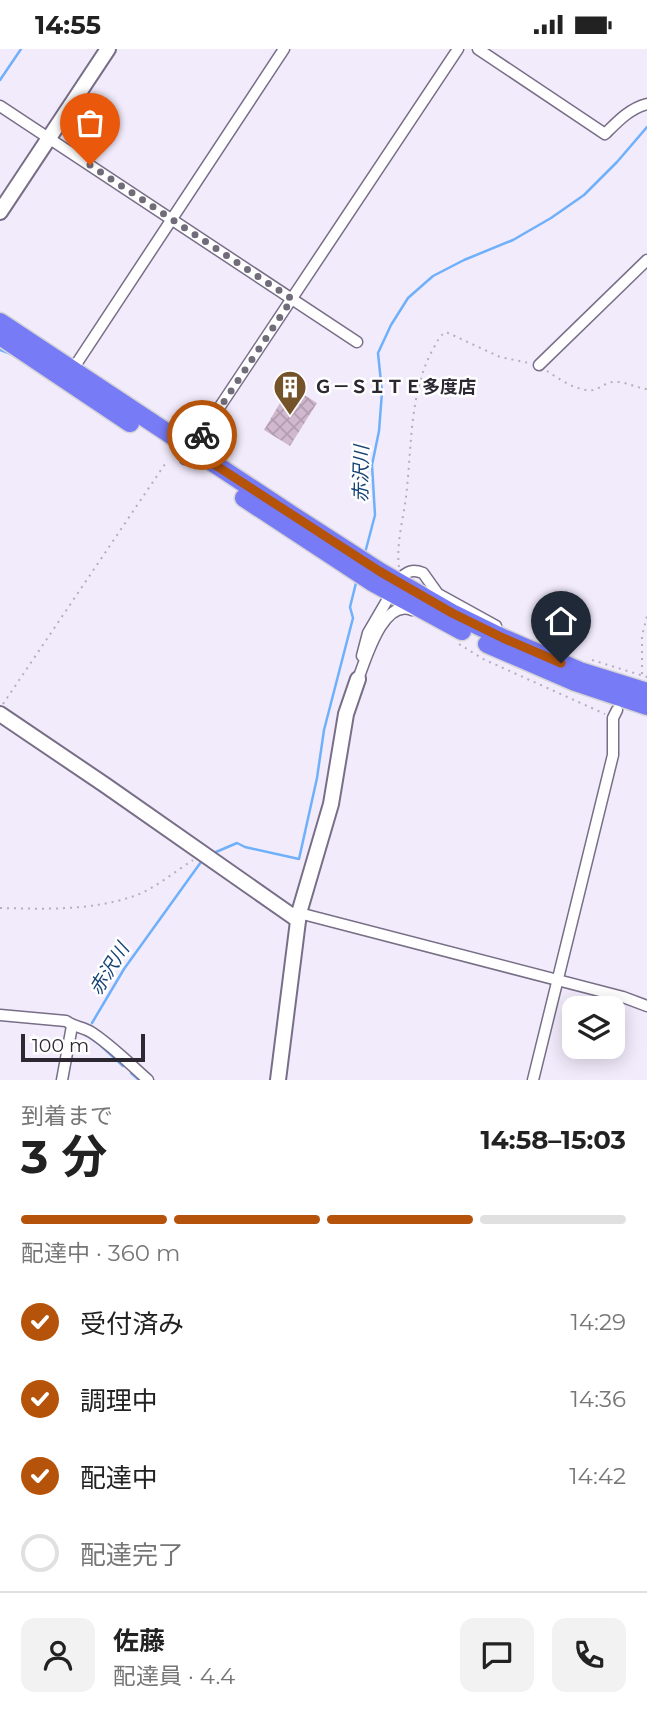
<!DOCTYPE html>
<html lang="ja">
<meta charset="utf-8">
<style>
body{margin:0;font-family:Montserrat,"Noto Sans JP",sans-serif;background:#f2f2f2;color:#222;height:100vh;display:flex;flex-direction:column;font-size:26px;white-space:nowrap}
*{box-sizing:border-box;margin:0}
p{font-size:23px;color:#767676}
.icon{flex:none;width:38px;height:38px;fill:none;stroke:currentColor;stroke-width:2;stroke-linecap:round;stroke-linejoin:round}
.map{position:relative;height:1031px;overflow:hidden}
.drawer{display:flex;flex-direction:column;background:#fff;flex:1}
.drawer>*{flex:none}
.tools{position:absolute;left:562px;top:947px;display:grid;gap:14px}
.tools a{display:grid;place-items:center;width:63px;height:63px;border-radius:14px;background:#fff;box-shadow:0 4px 18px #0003;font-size:35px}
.scale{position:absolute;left:21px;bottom:18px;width:124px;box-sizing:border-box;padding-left:7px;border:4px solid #2c2832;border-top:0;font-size:19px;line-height:24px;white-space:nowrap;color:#2c2832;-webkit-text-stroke:5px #fff;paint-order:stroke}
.pin{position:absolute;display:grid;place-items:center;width:60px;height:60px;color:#fff;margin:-72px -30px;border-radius:50% 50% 50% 0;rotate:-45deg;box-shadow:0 0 7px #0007}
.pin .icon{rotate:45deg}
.courier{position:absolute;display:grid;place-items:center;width:70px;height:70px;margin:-35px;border:5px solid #b45309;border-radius:50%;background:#fff;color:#222;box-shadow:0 2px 9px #0007}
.summary em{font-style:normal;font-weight:700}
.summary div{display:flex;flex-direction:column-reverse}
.summary{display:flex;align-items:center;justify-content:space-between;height:119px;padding:0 21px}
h1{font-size:46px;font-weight:700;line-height:52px}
.bar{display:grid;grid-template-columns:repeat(4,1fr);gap:10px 7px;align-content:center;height:84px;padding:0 21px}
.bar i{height:9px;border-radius:5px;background:#e0e0e0}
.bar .active{background:#b45309}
.bar p{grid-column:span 4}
.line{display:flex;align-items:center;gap:18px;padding:0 21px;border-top:2px solid #e0e0e0}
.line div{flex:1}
.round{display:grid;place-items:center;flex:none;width:74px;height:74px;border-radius:14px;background:#f2f2f2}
ol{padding:0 21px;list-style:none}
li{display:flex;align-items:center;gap:21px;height:77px}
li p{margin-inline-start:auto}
li .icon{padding:7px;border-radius:50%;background:#b45309;color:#fff;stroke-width:4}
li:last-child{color:#767676}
li i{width:38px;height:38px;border:4px solid #e0e0e0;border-radius:50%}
.status{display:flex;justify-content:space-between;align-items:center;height:49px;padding:0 35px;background:#fff;direction:ltr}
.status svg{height:19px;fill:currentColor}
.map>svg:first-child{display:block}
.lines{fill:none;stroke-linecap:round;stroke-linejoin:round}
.stream{stroke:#6fb0fb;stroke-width:2.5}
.building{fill:url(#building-cross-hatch)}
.street-casing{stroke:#786e87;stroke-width:13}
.secondary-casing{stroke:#786e87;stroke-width:18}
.highway-casing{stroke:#d5d4d6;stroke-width:21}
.path{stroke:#b4aebd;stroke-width:2;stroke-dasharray:2 5;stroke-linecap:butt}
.street{stroke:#fff;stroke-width:10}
.secondary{stroke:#fff;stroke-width:14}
.highway{stroke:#777bf5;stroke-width:18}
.done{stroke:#716c79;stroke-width:7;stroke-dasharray:0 12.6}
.route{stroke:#b45309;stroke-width:9}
.labels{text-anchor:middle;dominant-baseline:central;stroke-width:5;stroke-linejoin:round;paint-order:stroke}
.poi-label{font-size:18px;font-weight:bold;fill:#2c2832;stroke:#fff;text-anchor:start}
.water-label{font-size:19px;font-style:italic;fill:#184474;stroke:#fff}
</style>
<div class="status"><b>14:55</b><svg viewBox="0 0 49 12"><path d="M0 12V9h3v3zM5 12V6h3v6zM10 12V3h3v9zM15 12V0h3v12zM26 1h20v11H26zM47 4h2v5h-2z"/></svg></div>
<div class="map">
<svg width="647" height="1031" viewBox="0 0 647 1031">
<defs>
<pattern id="building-cross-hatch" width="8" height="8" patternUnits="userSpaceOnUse" patternTransform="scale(1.75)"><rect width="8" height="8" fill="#d0b8ce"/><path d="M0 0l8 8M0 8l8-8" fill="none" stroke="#b39eb1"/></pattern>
</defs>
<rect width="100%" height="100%" fill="#f2ebfc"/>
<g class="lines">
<!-- stream -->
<g class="stream">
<polyline points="0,31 21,0"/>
<polyline points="0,301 11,305"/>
<polyline points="365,504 375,466 372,416 379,382 382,343 378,304 391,276 408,249 433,227 464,211 513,191 551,169 584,146 617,113 647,78"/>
<polyline points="216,803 237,794 245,798 299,810 317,729 324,681 353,569 350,558 357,530"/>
<polyline points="92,974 124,920 201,813"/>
<polyline points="86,986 99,995 123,1017"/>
<polyline points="131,1024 139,1031"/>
</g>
</g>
<!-- building -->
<polygon class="building" points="290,337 317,354 290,397 264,381"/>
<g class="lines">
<defs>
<g id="street">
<path d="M478 0 605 85C617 73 630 59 647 55"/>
<polyline points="0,57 357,293"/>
<polyline points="539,316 647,211"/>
<polyline points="73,320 284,0"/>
<polyline points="185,410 458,0"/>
<path d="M400 530C407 522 413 520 423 524L438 545 496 577"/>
<polyline points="362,607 368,584 389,548"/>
<path d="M358 630C366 610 383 549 412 561"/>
<polyline points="299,864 623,948 647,957"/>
<path d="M0 966 66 972C74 978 83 978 91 983 110 995 131 1016 148 1031"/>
<polyline points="62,1031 72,977"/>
<polyline points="533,1031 613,706 613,669 617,661"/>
</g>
<g id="secondary">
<polyline points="0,163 108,0"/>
<polyline points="0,665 105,736 298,871"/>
<polyline points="278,1031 299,864 331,755 346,665 358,630"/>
</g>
<g id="highway">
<polyline points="0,273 292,466 379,522 452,564 503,589 580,622 647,643"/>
<polyline points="0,287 130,374"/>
<polyline points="244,449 372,533 462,582"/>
<polyline points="487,595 575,633 647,657"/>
</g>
</defs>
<!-- street casing -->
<use href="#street" class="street-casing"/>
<!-- secondary casing -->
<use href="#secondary" class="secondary-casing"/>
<!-- highway casing -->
<use href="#highway" class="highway-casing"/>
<!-- path -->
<g class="path">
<path d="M547 322C559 330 578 343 593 341 601 339 606 333 614 333 625 332 636 339 647 340"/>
<path d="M399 518C396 496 403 471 406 448 412 399 409 344 433 300 437 293 439 287 446 283L500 308 529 314"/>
<polyline points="459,595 483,610 605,665"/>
<polyline points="592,611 647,628"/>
<polyline points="642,625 642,587 647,567"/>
<polyline points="3,655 165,415"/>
<path d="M0 859C46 860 93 862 137 846 155 839 176 822 193 811"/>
</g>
<!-- street -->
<use href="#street" class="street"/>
<!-- secondary -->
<use href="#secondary" class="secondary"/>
<!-- highway -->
<use href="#highway" class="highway"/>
</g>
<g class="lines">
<!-- done -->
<polyline class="done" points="90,116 292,250 202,386"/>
<!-- route -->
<polyline class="route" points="202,386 192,401 379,522 452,564 503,589 561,614"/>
</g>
<!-- icons -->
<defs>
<symbol id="building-pin" viewBox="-11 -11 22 30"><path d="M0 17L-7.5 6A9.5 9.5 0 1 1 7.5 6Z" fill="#74532a" stroke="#fff"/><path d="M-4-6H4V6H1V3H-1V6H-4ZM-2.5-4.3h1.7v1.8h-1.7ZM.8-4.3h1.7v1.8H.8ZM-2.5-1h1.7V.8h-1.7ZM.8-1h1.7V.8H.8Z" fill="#fff"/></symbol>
</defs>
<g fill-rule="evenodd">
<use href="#building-pin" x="271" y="319" width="38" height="52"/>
</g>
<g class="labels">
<!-- poi labels -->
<g class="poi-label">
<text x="314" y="338">Ｇ－ＳＩＴＥ多度店</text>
</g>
<!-- water labels -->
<g class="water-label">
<text transform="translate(361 425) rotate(-89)">赤沢川</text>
<text transform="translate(109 920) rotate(-58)">赤沢川</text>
</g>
</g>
</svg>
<div class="tools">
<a><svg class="icon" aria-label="layers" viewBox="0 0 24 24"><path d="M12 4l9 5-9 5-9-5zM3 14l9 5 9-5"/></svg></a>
</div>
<div class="scale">100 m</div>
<div class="pin" style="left:90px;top:116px;background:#ea580c"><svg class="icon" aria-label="bag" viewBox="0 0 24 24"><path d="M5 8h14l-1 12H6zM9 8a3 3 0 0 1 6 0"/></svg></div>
<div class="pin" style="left:561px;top:614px;background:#1f2937"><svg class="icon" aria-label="home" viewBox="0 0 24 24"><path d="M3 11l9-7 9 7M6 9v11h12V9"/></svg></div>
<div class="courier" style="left:202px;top:386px"><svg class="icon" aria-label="bike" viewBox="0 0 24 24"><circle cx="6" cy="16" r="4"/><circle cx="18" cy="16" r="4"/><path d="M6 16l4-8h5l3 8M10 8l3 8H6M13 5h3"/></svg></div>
</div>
<section class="drawer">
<div class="summary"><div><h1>3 分</h1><p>到着まで</p></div><em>14:58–15:03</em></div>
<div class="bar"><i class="active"></i><i class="active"></i><i class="active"></i><i></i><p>配達中 · 360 m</p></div>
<ol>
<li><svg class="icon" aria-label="check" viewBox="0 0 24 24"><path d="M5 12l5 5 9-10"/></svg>受付済み<p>14:29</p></li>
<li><svg class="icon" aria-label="check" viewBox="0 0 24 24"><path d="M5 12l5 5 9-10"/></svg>調理中<p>14:36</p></li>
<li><svg class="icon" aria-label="check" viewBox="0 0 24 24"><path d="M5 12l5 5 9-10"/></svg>配達中<p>14:42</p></li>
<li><i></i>配達完了</li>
</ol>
<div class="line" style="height:126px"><a class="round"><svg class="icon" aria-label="person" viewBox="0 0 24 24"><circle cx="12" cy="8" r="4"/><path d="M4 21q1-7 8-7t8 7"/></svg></a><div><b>佐藤</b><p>配達員 · 4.4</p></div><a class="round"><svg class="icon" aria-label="chat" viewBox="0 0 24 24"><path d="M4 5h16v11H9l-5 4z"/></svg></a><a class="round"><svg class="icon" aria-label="phone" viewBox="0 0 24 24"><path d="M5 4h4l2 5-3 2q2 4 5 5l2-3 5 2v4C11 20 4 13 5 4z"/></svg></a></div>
</section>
